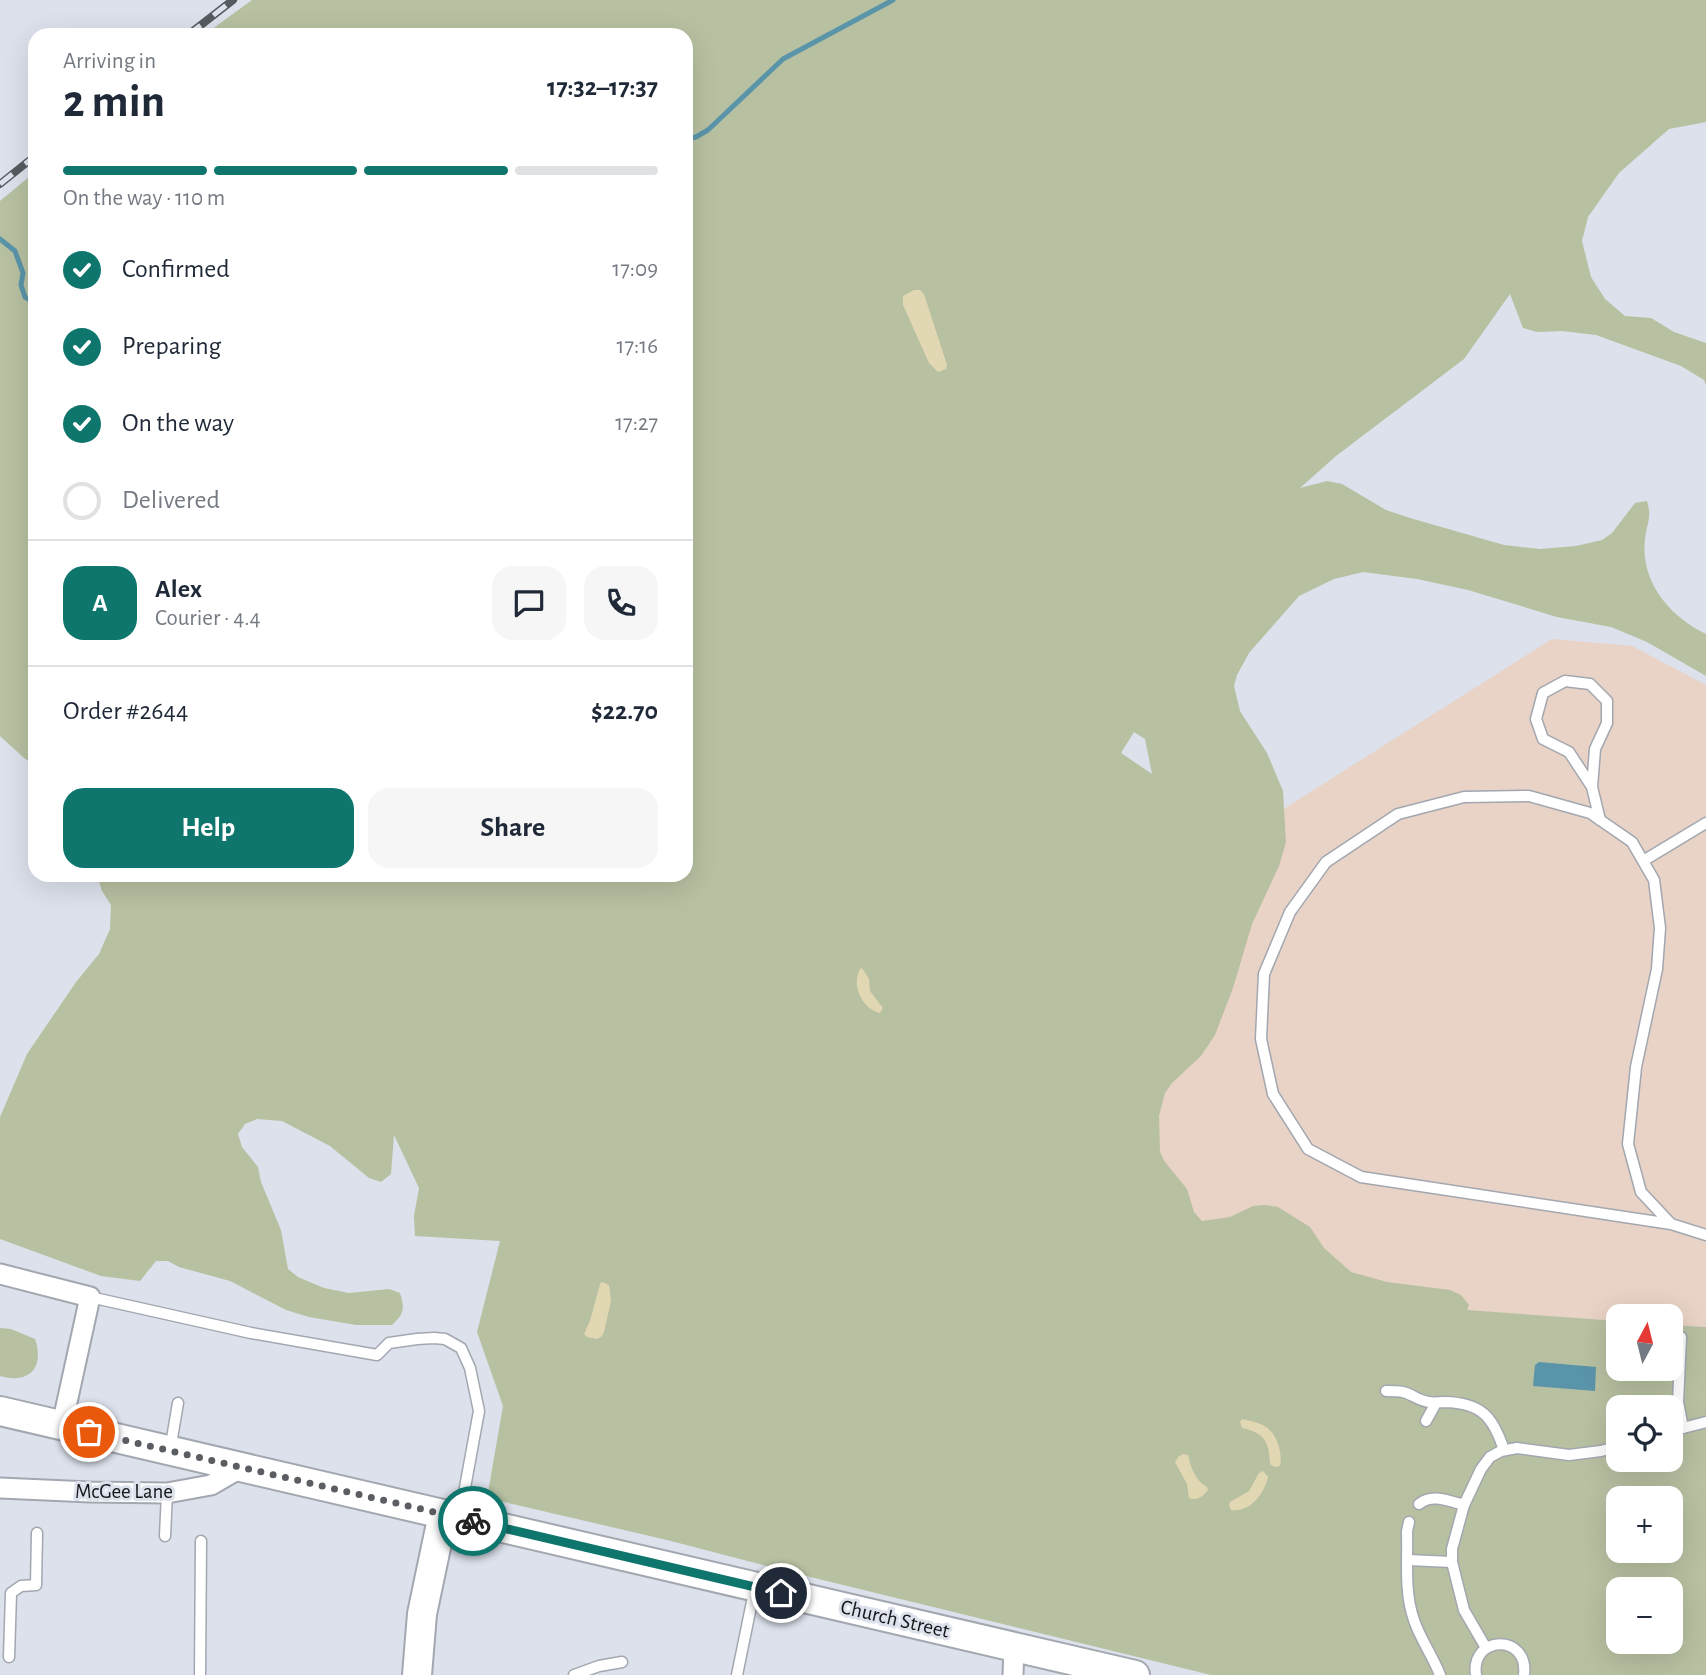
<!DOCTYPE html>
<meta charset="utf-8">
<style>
body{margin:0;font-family:"Alegreya Sans",sans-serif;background:#f6f6f7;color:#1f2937;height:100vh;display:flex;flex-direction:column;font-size:26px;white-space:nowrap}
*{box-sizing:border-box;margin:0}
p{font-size:23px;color:#747a83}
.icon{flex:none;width:38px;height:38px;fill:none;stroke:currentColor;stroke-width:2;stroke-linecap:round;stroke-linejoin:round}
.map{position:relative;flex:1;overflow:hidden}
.side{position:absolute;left:28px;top:28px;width:665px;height:854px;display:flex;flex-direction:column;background:#fff;border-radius:21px;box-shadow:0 7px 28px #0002}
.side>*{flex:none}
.needle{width:46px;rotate:7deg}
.fabs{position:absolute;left:1606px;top:1304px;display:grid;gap:14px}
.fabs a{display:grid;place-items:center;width:77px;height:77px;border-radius:14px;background:#fff;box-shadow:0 7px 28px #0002;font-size:35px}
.pin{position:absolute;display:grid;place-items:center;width:60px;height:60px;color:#fff;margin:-30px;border:4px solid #fff;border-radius:50%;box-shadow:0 2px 7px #0007}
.courier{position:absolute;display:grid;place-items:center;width:70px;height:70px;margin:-35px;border:5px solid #0f766e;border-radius:50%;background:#fff;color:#222;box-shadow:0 2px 9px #0007}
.overview em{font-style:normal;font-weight:700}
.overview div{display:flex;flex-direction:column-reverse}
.overview{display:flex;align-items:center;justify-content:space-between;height:119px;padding:0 35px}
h1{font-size:46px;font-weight:700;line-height:52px}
.bar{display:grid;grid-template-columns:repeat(4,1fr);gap:10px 7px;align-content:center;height:84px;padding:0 35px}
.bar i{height:9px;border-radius:5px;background:#e0e1e3}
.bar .on{background:#0f766e}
.bar p{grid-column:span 4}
.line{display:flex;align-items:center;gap:18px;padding:0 35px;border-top:2px solid #e0e1e3}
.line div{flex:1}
.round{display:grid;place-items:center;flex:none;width:74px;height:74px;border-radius:21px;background:#f6f6f7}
ol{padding:0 35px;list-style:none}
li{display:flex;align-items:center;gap:21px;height:77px}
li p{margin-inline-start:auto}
li .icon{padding:7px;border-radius:50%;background:#0f766e;color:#fff;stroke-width:4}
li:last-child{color:#747a83}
li i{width:38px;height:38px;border:4px solid #e0e1e3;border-radius:50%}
.action{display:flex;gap:14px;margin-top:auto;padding:14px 35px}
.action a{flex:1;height:80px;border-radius:21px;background:#0f766e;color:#fff;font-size:28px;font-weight:700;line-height:80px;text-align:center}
.action a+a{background:#f6f6f7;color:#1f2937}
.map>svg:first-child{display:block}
.medical{fill:#e9d2c6}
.green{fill:#b7c0a1;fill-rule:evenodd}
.sand{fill:#e1d7b2}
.water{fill:#5a94a9}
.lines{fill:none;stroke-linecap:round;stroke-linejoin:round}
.stream{stroke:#5a94a9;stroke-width:5}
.lane-casing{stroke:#a2a7b0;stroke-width:13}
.street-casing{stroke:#a2a7b0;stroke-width:23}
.secondary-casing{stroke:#a2a7b0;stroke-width:32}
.lane{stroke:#fff;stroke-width:10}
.street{stroke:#fff;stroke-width:19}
.secondary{stroke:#fff;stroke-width:28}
.rail-casing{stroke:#575a5f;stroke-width:8}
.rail{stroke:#dce1eb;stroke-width:5;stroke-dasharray:16;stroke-linecap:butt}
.done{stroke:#5a5d62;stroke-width:7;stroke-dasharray:0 12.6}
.route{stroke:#0f766e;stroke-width:9}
.labels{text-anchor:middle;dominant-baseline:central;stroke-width:6;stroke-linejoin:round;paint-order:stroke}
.street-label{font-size:21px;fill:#141619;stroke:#dce1eb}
</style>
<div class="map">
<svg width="1706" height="1675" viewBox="0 0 1706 1675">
<rect width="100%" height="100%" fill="#dce1eb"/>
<!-- medical -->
<polygon class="medical" points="1552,639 1632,646 1706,685 1706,1327 1671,1325 1671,1316 1619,1316 1619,1321 1314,1300 1151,1246 1134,1104 1241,836"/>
<!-- green -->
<g class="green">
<path d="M252 0H1706V122L1669 129 1619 173 1588 217 1582 241 1591 277 1605 299 1625 316 1651 318 1674 332 1706 343V385L1704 380 1681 366 1596 335 1562 331 1537 332 1523 328 1510 294 1464 359 1336 456 1300 488 1327 481 1342 484 1386 510 1410 518 1504 545 1540 549 1576 546 1602 540 1612 533 1635 503 1647 501C1652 518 1647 522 1645 539 1640 581 1669 616 1706 634V676L1647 642 1611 627 1557 617 1468 590 1417 579 1363 572 1334 579 1299 596 1249 653 1237 675 1234 686 1240 711 1267 753 1283 791 1286 842 1279 866 1252 924 1233 988 1215 1035 1201 1056 1172 1083 1165 1093 1159 1116 1160 1152 1165 1162 1187 1189 1194 1212 1202 1221 1230 1217 1253 1206 1265 1205 1278 1207 1310 1227 1324 1248 1351 1272 1387 1282 1450 1290 1461 1295 1469 1305 1467 1310 1619 1321V1368H1671V1325L1706 1327V1675H1211L790 1572 667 1540 487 1498 503 1406 477 1332 500 1241 415 1236 414 1216 419 1188 394 1135 391 1174 381 1182 369 1178 330 1146 282 1121 257 1119 245 1124 238 1134 242 1147 258 1167 261 1182 281 1230 288 1269 298 1277 324 1288 349 1293 389 1289 400 1293C405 1309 404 1314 392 1325H356L309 1317 286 1310 230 1281 179 1267 168 1261H156L140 1281 101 1276 0 1239V1117L27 1054 76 982 99 954 110 929 111 905 102 891 97 875H686V35H204ZM1134 732 1145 739 1152 774 1121 753ZM1619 1407H1671V1460H1619ZM1619 1498H1671V1550H1619ZM1619 1589H1671V1642H1619Z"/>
<polygon points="35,172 35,765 24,758 0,736 0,201"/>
<path d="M0 1328 11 1329 35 1339C41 1356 39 1376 17 1378 12 1379 5 1377 0 1376Z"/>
</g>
<!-- sand -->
<g class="sand">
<polygon points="914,290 920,290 924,294 947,365 946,369 938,372 929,363 903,305 903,296"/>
<path d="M862 968 869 979 870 991 883 1008 880 1013C862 1009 851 985 860 969Z"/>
<polygon points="602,1282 609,1285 611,1301 604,1332 602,1336 597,1339 587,1337 584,1334 590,1321 600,1284"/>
<path d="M1242 1419C1250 1421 1259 1422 1266 1427 1277 1434 1283 1454 1280 1466L1275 1467 1270 1464C1269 1442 1265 1433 1242 1428L1240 1422Z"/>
<path d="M1183 1454 1188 1455C1191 1468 1195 1480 1207 1487L1208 1490C1203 1497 1197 1501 1189 1498L1187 1484 1175 1462 1178 1457Z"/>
<path d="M1263 1471 1268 1477C1264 1494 1250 1513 1231 1510L1229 1505 1230 1502 1249 1491 1259 1473Z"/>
</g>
<!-- water -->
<polygon class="water" points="1539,1362 1596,1367 1595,1391 1533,1386 1535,1365"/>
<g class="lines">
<!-- stream -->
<g class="stream">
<polyline points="686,139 696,137 708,130 783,59 893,0"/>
<polyline points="0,239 15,251 23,273 21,285 25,297 35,303"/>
</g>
<defs>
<g id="lane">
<polyline points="1592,787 1569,752 1543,739 1536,719 1543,693 1565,681 1590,684 1607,701 1607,723 1595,749 1592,787 1600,820"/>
<polyline points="1643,861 1706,823"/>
<polyline points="1671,1224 1641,1192 1628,1144 1636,1067 1657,969 1660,928 1654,880 1632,842 1590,813 1529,796 1464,797 1398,814 1326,862 1290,912 1264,974 1261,1039 1273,1094 1308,1149 1361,1177 1671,1224 1706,1235"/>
<polyline points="90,1297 251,1333 377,1355 389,1343 417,1339 434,1338 445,1339 461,1348 470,1368 479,1411 460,1515"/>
<polyline points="1681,1337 1678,1402 1683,1428"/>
<path d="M1386 1391C1391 1391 1398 1391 1403 1392 1412 1394 1419 1401 1429 1402 1434 1403 1439 1402 1445 1402 1482 1403 1493 1417 1504 1450"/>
<polyline points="1426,1421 1436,1403"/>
<polyline points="1671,1431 1706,1422"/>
<polyline points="170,1450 178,1403"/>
<path d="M1419 1504C1432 1493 1449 1501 1464 1505"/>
<path d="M1409 1522 1407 1531C1408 1560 1404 1593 1414 1620 1420 1639 1433 1656 1440 1675"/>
<polyline points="165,1536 167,1493"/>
<polyline points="1408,1560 1452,1562"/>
<polyline points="1486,1648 1464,1610 1452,1562 1452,1549 1464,1505 1481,1469 1490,1457 1501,1451 1517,1448 1569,1455 1601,1451 1619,1446"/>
<polyline points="9,1657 11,1593 21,1586 36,1585 37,1533"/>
<polyline points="200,1675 201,1541"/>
<polyline points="574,1675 599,1666 622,1662"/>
<polyline points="737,1675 755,1587"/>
<path d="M1476 1675C1470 1635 1529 1633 1524 1675"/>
</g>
<g id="street">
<polyline points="0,1274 90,1297 62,1425"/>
<polyline points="0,1488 90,1492 167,1493 211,1485 242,1467"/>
<polyline points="1013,1675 1014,1647"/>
</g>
<g id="secondary">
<polyline points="0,1411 1135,1675"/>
<polyline points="417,1675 422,1614 443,1514"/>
</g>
</defs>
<!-- lane casing -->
<use href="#lane" class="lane-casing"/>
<!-- street casing -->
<use href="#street" class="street-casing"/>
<!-- secondary casing -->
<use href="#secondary" class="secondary-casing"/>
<!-- lane -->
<use href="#lane" class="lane"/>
<!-- street -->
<use href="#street" class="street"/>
<!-- secondary -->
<use href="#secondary" class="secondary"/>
<defs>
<g id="rail">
<polyline points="188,35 233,0"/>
<polyline points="0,184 35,156"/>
</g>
</defs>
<!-- rail casing -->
<use href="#rail" class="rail-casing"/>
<!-- rail -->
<use href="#rail" class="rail"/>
</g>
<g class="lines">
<!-- done -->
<polyline class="done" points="89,1432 473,1521"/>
<!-- route -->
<polyline class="route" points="473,1521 781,1593"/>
</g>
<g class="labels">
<!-- street labels -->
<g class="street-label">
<text x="124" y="1491">McGee Lane</text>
<text transform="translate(895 1619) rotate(13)">Church Street</text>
</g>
</g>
</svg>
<div class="fabs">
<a><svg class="needle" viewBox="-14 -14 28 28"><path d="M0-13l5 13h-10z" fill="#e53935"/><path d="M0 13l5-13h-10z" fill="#747a83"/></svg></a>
<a><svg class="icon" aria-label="locate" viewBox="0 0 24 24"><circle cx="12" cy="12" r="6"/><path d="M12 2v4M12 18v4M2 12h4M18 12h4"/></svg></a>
<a>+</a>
<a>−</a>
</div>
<div class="pin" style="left:89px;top:1432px;background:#ea580c"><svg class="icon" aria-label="bag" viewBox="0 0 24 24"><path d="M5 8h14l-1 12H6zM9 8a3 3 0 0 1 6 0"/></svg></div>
<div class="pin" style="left:781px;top:1593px;background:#1f2937"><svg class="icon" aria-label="home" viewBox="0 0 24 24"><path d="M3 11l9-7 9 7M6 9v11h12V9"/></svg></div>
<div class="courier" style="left:473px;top:1521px"><svg class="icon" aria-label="bike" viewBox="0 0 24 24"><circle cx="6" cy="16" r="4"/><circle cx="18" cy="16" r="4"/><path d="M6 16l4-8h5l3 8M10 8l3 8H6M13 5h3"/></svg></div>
<section class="side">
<div class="overview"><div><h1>2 min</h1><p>Arriving in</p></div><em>17:32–17:37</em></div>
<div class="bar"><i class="on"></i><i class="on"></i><i class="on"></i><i></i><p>On the way · 110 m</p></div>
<ol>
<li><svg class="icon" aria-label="check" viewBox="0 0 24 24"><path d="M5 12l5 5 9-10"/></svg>Confirmed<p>17:09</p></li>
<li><svg class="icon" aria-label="check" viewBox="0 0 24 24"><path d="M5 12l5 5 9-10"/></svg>Preparing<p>17:16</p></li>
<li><svg class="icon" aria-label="check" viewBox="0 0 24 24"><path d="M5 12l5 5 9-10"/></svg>On the way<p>17:27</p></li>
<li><i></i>Delivered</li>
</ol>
<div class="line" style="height:126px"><b class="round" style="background:#0f766e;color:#fff">A</b><div><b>Alex</b><p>Courier · 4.4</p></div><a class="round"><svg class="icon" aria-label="chat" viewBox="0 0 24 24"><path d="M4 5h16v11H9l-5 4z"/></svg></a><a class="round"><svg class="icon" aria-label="phone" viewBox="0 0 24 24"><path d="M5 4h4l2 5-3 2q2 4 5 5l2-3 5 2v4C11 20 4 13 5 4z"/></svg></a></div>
<div class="line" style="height:91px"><div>Order #2644</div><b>$22.70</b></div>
<div class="action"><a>Help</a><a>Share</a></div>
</section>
</div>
